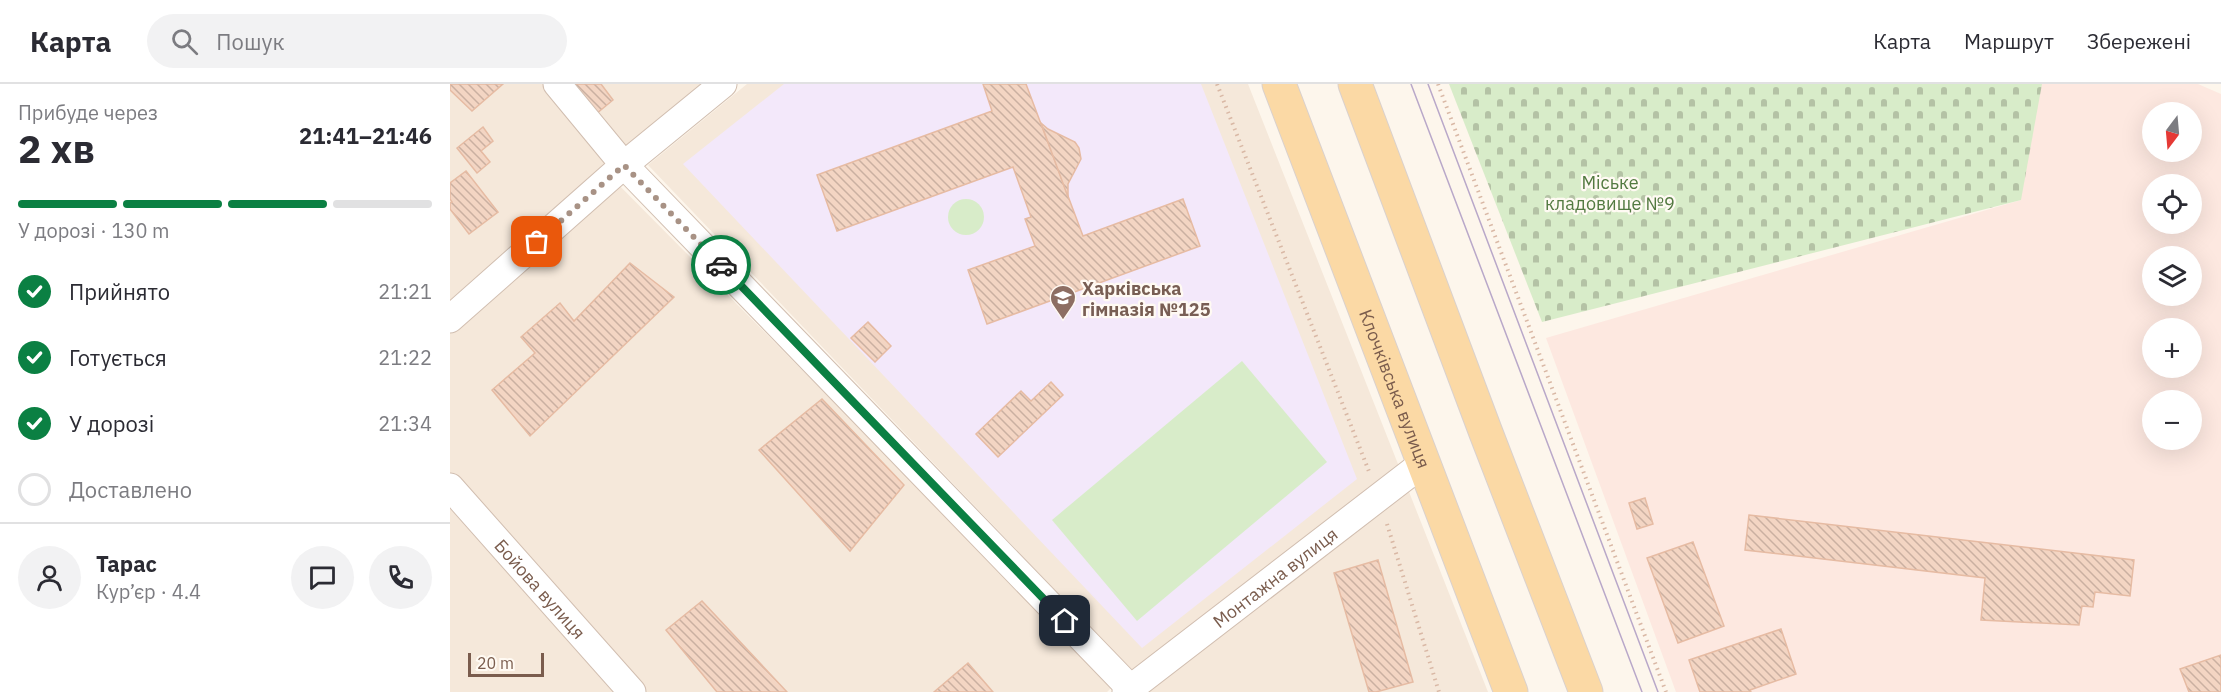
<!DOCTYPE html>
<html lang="uk">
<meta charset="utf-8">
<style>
body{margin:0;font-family:"IBM Plex Sans",sans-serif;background:#f2f2f3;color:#2b2b33;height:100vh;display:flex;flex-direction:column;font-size:22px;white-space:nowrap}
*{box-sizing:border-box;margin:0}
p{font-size:20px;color:#7c7c81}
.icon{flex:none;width:33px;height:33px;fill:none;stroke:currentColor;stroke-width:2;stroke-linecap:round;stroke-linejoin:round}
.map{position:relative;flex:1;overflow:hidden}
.sheet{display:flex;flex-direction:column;background:#fff;width:450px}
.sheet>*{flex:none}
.needle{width:39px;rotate:196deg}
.tools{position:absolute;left:1692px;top:18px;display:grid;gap:12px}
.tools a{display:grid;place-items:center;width:60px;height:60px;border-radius:50%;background:#fff;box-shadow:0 6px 24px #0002;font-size:30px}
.scale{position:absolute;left:18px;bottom:15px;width:76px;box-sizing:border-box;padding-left:6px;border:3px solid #7a5c4d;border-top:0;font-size:16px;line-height:21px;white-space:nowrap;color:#7a5c4d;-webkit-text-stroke:4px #fffaf3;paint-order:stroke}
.pin{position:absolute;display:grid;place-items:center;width:51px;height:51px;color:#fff;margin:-26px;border-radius:12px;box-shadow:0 3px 9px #0006}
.courier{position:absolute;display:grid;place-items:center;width:60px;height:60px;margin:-30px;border:4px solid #0b8043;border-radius:50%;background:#fff;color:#222;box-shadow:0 2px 8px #0007}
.overview em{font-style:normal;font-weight:800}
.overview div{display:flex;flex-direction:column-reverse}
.overview{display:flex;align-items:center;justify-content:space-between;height:102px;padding:0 18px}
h1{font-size:39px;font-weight:800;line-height:45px}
.bar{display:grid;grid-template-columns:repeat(4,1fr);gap:9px 6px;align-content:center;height:72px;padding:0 18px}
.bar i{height:8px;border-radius:4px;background:#e1e1e2}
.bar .on{background:#0b8043}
.bar p{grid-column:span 4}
.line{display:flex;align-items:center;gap:15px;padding:0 18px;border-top:2px solid #e1e1e2}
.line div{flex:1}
.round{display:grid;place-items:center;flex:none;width:63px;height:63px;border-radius:32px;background:#f2f2f3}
ol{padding:0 18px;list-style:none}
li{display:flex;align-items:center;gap:18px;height:66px}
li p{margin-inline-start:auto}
li .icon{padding:6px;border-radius:50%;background:#0b8043;color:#fff;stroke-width:4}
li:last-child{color:#7c7c81}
li i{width:33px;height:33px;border:3px solid #e1e1e2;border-radius:50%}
header{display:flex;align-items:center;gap:36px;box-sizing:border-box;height:84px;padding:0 30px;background:#fff;border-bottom:2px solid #e1e1e2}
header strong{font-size:28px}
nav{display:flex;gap:33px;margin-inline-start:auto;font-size:21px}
.search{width:420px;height:54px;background:#f2f2f3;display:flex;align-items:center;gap:15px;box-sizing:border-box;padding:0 21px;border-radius:33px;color:#7c7c81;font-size:22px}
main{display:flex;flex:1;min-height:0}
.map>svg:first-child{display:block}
.residential{fill:#f5e8da}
.commercial{fill:#fde8e0;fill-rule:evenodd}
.education{fill:#f3e8fa}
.grass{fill:#d8ecc9}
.cemetery{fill:url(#cemetery-stones)}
.building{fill:url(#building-back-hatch);stroke:#e6bba3;stroke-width:1.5}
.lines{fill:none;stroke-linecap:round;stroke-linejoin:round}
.minor-casing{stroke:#d1beb0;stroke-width:29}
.major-casing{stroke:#dad1cd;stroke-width:35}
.path{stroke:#d9b8a5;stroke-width:4;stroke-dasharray:1.5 4.5;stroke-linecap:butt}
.minor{stroke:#fff;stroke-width:27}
.major{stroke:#fbd9a5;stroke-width:33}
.tram{stroke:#b9a8c9;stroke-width:1.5}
.done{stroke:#a89285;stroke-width:6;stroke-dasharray:0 10.8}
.route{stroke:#0b8043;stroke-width:8}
.labels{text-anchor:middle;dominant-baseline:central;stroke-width:4.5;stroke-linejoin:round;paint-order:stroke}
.park-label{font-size:18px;fill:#537a41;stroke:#fffaf3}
.education-label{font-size:18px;font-weight:bold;fill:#785e54;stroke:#fffaf3;text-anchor:start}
.street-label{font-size:18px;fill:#7a5c4d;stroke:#fffaf3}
</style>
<header>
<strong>Карта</strong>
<div class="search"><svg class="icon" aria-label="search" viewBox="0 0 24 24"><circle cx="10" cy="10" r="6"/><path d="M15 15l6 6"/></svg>Пошук</div>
<nav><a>Карта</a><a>Маршрут</a><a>Збережені</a></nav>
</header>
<main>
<section class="sheet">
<div class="overview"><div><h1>2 хв</h1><p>Прибуде через</p></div><em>21:41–21:46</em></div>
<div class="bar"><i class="on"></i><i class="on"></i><i class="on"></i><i></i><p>У дорозі · 130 m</p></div>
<ol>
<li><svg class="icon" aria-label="check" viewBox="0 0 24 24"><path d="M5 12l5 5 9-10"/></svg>Прийнято<p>21:21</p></li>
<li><svg class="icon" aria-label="check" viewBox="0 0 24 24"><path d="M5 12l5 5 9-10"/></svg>Готується<p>21:22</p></li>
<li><svg class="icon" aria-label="check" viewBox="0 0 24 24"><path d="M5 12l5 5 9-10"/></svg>У дорозі<p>21:34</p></li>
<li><i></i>Доставлено</li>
</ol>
<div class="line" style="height:108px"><a class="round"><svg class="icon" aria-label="person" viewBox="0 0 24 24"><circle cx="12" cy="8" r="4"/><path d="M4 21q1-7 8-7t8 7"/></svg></a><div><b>Тарас</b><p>Кур’єр · 4.4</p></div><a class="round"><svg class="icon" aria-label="chat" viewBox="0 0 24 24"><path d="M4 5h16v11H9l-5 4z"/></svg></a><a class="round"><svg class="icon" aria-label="phone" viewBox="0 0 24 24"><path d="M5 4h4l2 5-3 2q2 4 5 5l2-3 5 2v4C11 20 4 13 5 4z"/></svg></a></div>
</section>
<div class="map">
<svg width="1771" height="608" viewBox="0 0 1771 608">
<defs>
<pattern id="cemetery-stones" width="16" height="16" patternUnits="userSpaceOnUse" patternTransform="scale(1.5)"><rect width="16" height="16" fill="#d8ecc9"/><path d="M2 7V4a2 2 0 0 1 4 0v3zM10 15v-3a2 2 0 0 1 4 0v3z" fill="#b4c2a5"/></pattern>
<pattern id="building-back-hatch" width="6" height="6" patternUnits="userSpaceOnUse" patternTransform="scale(1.5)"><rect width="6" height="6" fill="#f3d5c3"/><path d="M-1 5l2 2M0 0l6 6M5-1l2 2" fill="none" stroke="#cab0a1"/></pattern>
</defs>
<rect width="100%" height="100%" fill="#fdf6ec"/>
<!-- residential -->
<g class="residential">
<polygon points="0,0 254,0 152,84 664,601 657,608 0,608"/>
<polygon points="297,0 798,0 1038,608 695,608 699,604 198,81"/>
</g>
<!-- commercial -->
<path class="commercial" d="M1563 0H1748L1771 10V608H1226L1096 254 1571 116ZM1702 28H1742V68H1702ZM1702 100H1742V140H1702ZM1702 172H1742V212H1702ZM1702 244H1742V284H1702ZM1702 316H1742V356H1702Z"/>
<!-- education -->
<polygon class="education" points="334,0 751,0 907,395 692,564 233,80"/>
<!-- grass -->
<g class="grass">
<circle cx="516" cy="133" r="18"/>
<polygon points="792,277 877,378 687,537 602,436"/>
</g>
<!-- cemetery -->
<polygon class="cemetery" points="999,0 1592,0 1571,116 1092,238"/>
<!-- building -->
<g class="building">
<polygon points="0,0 53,0 22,27 0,6"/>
<polygon points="114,0 151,0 163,16 140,35"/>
<polygon points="533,0 576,0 633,152 733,115 750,162 537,240 518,186 585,162 575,135 581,133 563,83 387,147 367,91 542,27"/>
<polygon points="591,39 598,45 625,58 629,64 631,75 618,100 618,113"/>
<polygon points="33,43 43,57 31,67 40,78 27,89 7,64"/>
<polygon points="16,87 48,128 19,150 0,125 0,119 2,118 0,115 0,99"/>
<polygon points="180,179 224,213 80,352 42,306 85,269 71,253 110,219 124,237"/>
<polygon points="418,238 441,262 425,278 401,254"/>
<polygon points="601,298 613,311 548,373 526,350 571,307 581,317"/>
<polygon points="372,315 454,401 400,467 309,366"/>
<polygon points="1195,414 1203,440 1187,445 1179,419"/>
<polygon points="1299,431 1684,476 1680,512 1645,508 1643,523 1632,522 1629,541 1531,536 1535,494 1295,466"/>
<polygon points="1243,458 1274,542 1228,559 1197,474"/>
<polygon points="928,476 963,598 926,608 919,608 884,489"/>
<polygon points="252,517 337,608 267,608 216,546"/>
<polygon points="1331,545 1346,590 1300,606 1301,608 1250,608 1239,576"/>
<polygon points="1771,571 1771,608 1739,608 1730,585"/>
<polygon points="518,579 543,608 484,608"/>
</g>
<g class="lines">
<defs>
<g id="minor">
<polyline points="107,0 174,81 680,604"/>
<polyline points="0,235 174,81 273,0"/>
<path id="s1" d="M0 403 182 608"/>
<path id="s2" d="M676 608 972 380"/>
</g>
<g id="major">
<path id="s3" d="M829 0 1061 608"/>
<polyline points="905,0 1036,349 1136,608"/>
</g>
</defs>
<!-- minor casing -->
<use href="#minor" class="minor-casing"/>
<!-- major casing -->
<use href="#major" class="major-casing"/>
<!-- path -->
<g class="path">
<polyline points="767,0 920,390"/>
<polyline points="988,0 1216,608"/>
<polyline points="937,440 989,608"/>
</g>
<!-- minor -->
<use href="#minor" class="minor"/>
<!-- major -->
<use href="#major" class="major"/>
<!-- tram -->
<g class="tram">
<polyline points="961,0 1192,608"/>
<polyline points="978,0 1208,608"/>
</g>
</g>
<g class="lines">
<!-- done -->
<polyline class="done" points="87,158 174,81 271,181"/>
<!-- route -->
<polyline class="route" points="271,181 615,537"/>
</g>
<!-- icons -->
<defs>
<symbol id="school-pin" viewBox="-11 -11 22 30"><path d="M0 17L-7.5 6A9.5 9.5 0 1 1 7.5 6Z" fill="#8d6e63" stroke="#fffaf3"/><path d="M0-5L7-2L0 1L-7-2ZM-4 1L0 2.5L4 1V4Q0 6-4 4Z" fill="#fff"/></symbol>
</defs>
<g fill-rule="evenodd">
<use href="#school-pin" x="598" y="199" width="30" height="40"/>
</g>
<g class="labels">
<!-- park labels -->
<g class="park-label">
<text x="1160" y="98">Міське<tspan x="1160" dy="21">кладовище №9</tspan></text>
</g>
<!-- education labels -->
<g class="education-label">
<text x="632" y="204">Харківська<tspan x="632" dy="21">гімназія №125</tspan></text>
</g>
<!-- street labels -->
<g class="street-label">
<text stroke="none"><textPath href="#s3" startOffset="326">Клочківська вулиця</textPath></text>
<text stroke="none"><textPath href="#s2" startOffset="188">Монтажна вулиця</textPath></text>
<text stroke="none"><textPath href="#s1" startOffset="136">Бойова вулиця</textPath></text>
</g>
</g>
</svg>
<div class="tools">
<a><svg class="needle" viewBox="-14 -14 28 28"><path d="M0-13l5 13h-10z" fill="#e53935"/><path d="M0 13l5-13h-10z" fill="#7c7c81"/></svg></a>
<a><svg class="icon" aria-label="locate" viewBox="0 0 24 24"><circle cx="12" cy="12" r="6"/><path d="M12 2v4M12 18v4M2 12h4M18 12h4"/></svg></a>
<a><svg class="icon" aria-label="layers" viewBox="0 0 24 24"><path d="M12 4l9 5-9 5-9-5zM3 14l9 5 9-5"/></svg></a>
<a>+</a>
<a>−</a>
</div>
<div class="scale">20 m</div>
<div class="pin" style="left:87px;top:158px;background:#ea580c"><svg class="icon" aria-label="bag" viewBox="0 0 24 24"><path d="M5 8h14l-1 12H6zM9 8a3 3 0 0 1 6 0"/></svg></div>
<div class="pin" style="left:615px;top:537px;background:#1f2937"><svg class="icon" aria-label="home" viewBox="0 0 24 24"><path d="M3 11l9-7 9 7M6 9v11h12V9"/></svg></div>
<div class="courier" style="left:271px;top:181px"><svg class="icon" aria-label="car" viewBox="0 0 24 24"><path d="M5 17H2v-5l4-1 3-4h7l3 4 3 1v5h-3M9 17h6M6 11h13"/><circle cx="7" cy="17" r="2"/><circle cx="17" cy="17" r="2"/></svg></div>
</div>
</main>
